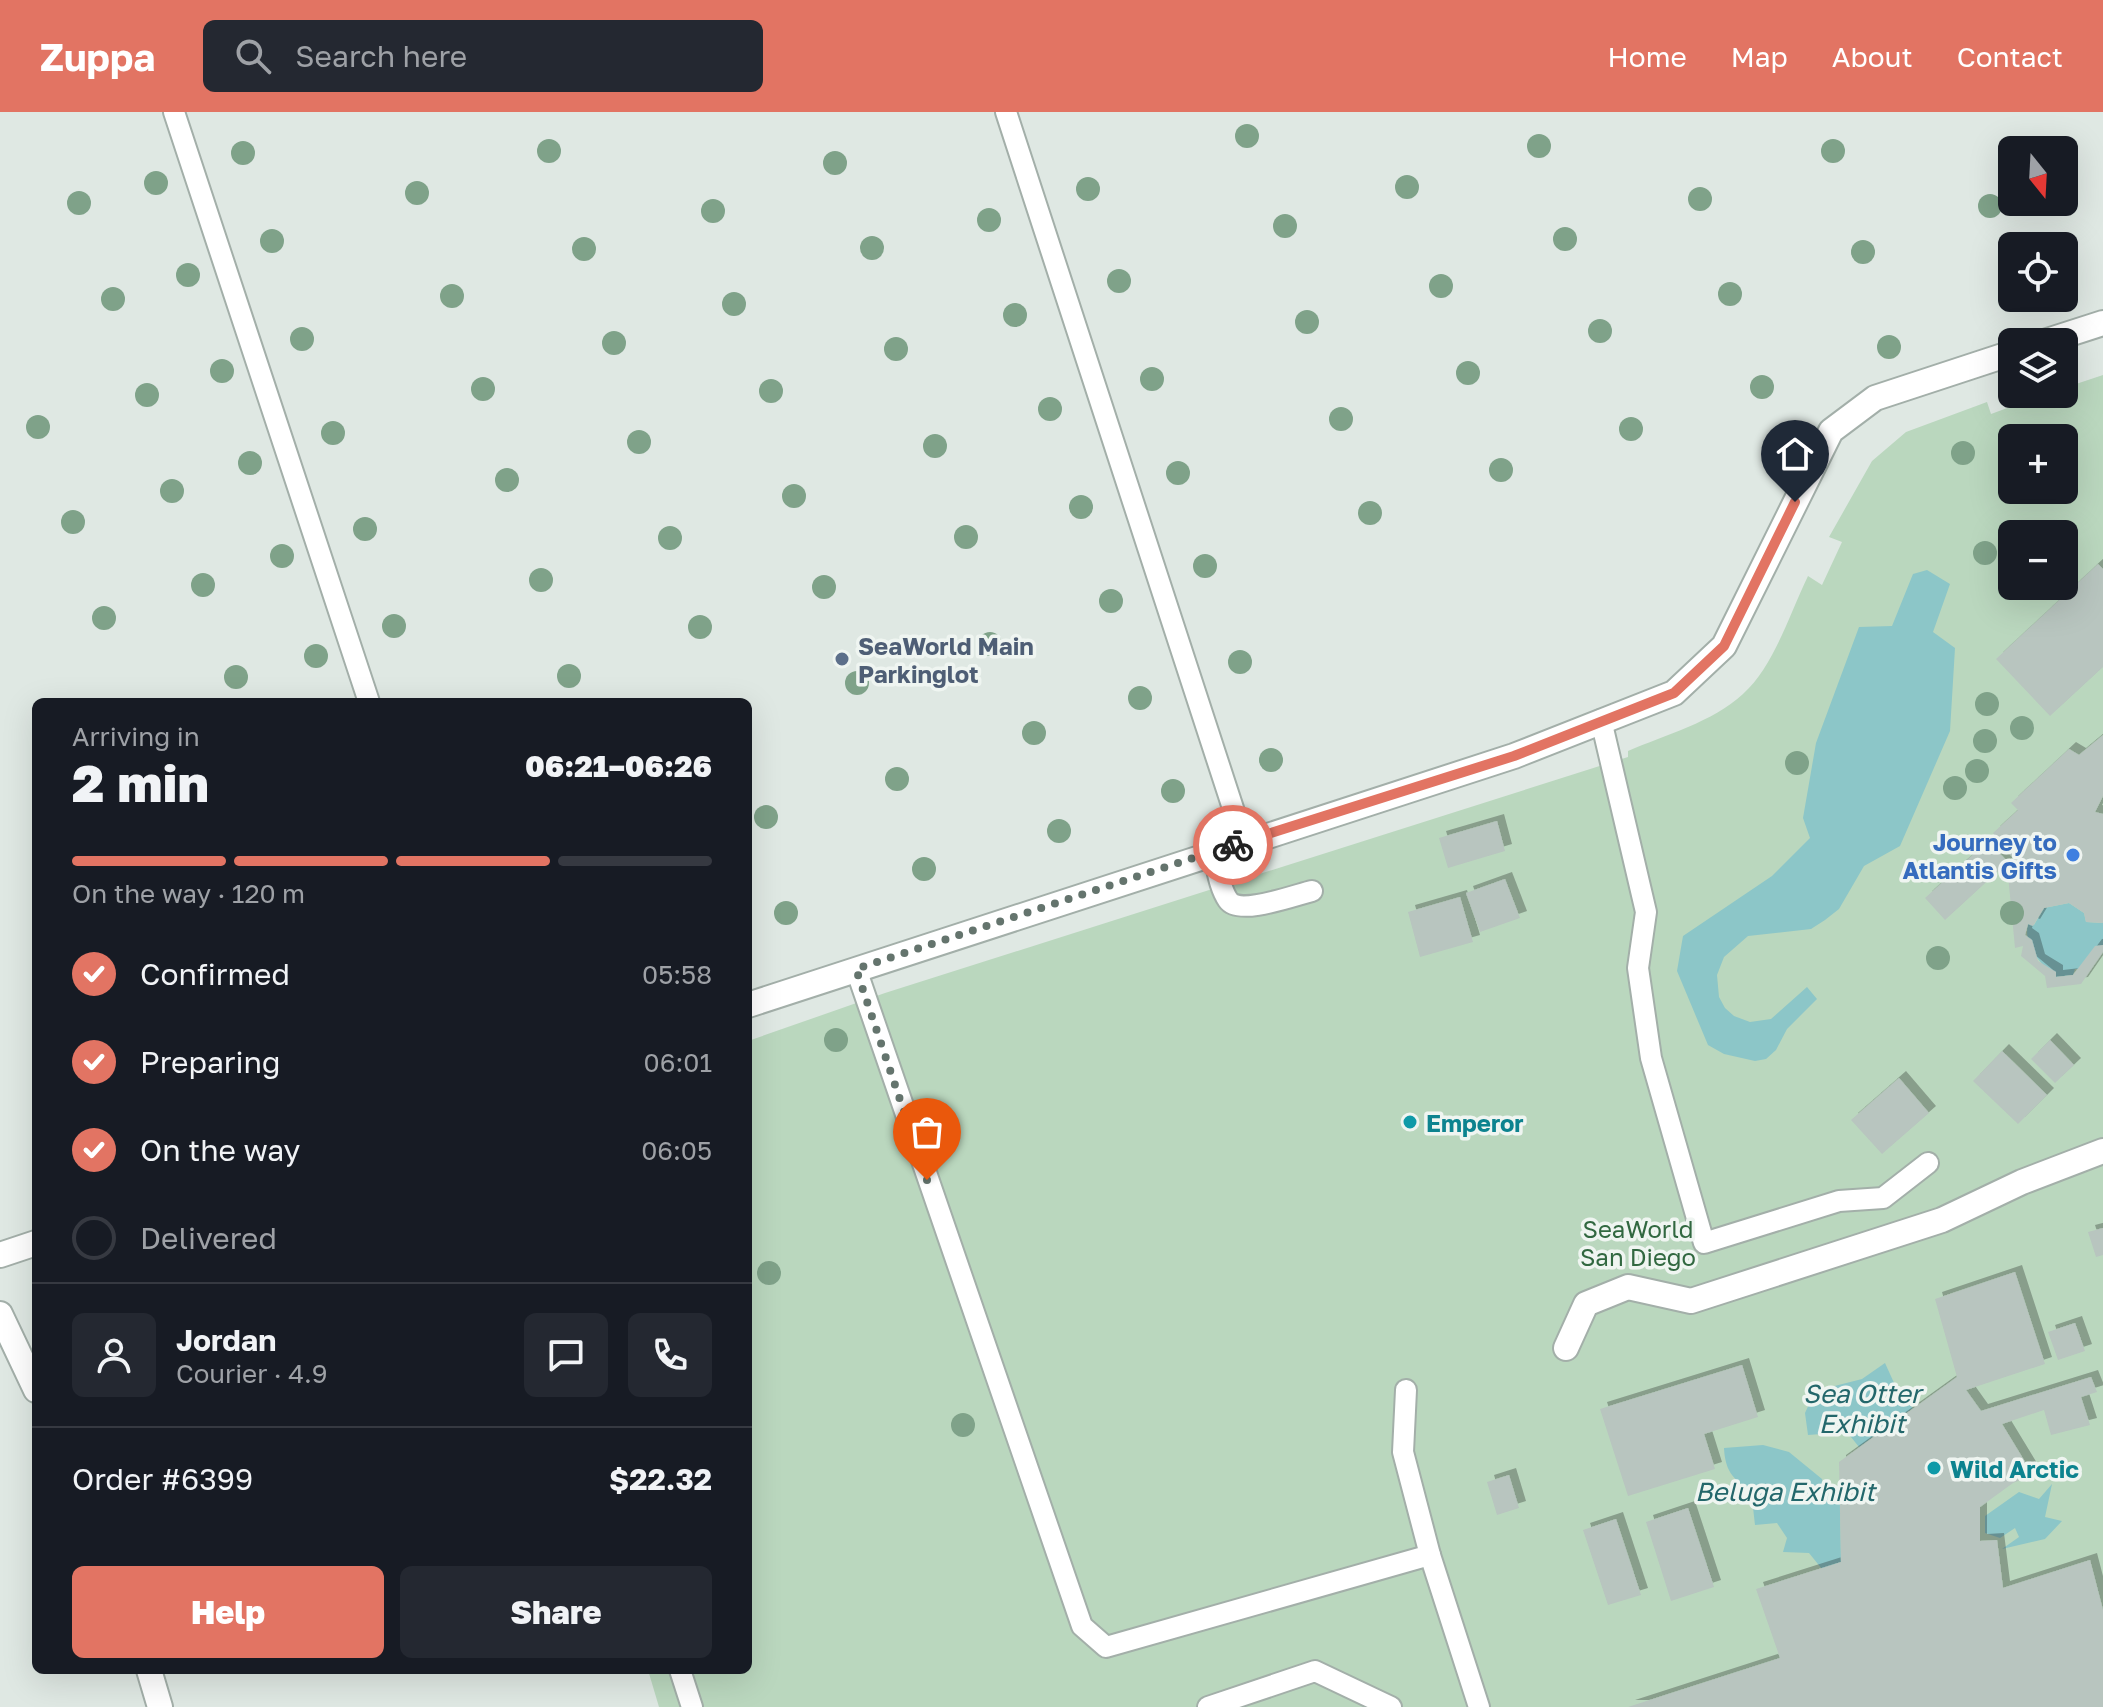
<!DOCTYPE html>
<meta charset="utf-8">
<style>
body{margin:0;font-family:"Golos Text",sans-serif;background:#242831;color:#f1f3f6;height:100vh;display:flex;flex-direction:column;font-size:30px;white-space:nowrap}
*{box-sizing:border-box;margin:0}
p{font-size:26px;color:#9ea1a6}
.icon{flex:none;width:44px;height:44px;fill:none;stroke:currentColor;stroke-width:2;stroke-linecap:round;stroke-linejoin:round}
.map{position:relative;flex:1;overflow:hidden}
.side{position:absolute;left:32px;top:586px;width:720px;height:976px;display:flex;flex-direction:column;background:#171b24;border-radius:12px;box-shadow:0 8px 32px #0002}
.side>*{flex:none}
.needle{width:52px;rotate:162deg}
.fabs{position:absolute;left:1998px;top:24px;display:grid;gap:16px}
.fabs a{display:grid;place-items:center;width:80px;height:80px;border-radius:12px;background:#171b24;box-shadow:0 8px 32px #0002;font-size:40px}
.pin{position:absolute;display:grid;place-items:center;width:68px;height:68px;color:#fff;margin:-82px -34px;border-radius:50% 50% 50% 0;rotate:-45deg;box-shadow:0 0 8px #0007}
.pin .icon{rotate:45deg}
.courier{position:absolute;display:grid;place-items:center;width:80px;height:80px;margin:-40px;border:6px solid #e27463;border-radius:50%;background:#fff;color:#222;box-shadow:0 2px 10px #0007}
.overview em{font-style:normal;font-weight:800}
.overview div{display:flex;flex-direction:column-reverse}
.overview{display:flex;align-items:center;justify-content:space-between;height:136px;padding:0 40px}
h1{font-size:52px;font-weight:800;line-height:60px}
.bar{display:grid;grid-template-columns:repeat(4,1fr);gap:12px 8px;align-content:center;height:96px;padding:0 40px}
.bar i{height:10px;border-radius:6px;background:#363941}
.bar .current{background:#e27463}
.bar p{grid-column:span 4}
.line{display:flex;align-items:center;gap:20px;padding:0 40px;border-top:2px solid #363941}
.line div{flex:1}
.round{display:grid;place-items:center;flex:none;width:84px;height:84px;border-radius:12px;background:#242831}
ol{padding:0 40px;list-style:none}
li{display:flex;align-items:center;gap:24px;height:88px}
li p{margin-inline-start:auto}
li .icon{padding:8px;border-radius:50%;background:#e27463;color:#fff;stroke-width:4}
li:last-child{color:#9ea1a6}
li i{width:44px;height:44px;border:4px solid #363941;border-radius:50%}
.cta{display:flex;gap:16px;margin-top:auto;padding:16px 40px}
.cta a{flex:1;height:92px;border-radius:12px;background:#e27463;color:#fff;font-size:32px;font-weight:800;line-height:92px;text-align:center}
.cta a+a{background:#242831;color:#f1f3f6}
header{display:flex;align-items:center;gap:48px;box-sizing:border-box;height:112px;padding:0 40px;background:#e27463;color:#fff}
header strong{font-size:38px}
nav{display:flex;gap:44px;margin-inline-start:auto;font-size:28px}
.search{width:560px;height:72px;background:#242831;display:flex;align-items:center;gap:20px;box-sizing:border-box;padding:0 28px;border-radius:12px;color:#9ea1a6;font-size:30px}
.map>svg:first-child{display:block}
.green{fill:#bad7be;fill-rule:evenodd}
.water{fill:#8cc6c8}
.building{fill:#b8c5bf;filter:url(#shadow)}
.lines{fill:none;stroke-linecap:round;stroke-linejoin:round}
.lane-casing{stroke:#a3afa9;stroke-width:24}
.street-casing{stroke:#a3afa9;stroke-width:28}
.lane{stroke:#fff;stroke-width:20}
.street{stroke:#fff;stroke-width:24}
.tree{fill:#7fa289}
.done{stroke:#64746d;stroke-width:8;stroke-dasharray:0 14.4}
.route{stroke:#e27463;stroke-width:10}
.service-dot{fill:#5c6f8a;stroke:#eff5f1;stroke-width:3}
.shop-dot{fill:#3f7fe0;stroke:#eff5f1;stroke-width:3}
.culture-dot{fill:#0f9aa8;stroke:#eff5f1;stroke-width:3}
.labels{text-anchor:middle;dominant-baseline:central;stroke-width:7;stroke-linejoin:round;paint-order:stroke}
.service-label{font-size:24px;font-weight:bold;fill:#4e5e75;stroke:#eff5f1;text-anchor:start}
.shop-label{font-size:24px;font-weight:bold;fill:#366cbe;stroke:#eff5f1;text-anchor:end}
.culture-label{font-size:24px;font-weight:bold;fill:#0d838f;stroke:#eff5f1;text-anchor:start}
.park-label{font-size:24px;fill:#316840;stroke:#eff5f1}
.water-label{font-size:26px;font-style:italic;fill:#23676b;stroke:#eff5f1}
</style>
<header>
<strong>Zuppa</strong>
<div class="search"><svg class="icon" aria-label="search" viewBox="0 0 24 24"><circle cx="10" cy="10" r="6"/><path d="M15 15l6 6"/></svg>Search here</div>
<nav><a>Home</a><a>Map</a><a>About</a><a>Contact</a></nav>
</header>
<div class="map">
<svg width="2103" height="1595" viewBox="0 0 2103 1595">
<defs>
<filter id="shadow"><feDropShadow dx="7" dy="-7" stdDeviation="0" flood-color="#0004"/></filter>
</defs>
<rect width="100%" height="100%" fill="#dfe8e3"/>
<!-- green -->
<path class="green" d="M2103 263V1595H659L648 1558H748V929L885 881 1628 645V639C1665 623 1713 610 1743 582 1774 554 1790 501 1808 464L1822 473 1842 430 1829 425 1872 349 1906 320 1987 290 1991 302 2046 282H2064V276ZM2012 326H2064V378H2012ZM2012 422H2064V474H2012Z"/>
<!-- water -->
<g class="water">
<polygon points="1927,458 1950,472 1933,520 1955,536 1950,619 1900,734 1864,754 1839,797 1825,808 1811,817 1748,824 1724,845 1717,863 1719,885 1725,896 1734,904 1750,910 1771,907 1807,875 1817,887 1787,917 1776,938 1766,947 1755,949 1724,942 1708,933 1677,859 1683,824 1772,764 1810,726 1803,706 1816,631 1859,515 1892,514 1913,462"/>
<path d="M2069 791 2084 801 2086 810 2103 811V833L2081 857H2075L2073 863 2056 865C2040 851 2023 834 2028 812L2034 813 2044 796Z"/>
<polygon points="1885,1251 1900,1284 1913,1296 1859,1335 1847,1320 1808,1323 1805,1301 1815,1279 1862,1267"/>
<path d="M1763 1333 1789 1340 1822 1367 1824 1379 1840 1378 1841 1450 1822 1457 1809 1441 1783 1440 1787 1426 1777 1411 1755 1413 1751 1378C1732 1368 1725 1357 1724 1336Z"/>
<polygon points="2052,1372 2045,1405 2062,1409 2045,1427 2002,1437 2019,1425 2015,1416 2000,1426 1985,1421 1985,1404 2019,1380 2039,1387"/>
</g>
<!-- building -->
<g class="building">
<polygon points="2098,452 2103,457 2103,555 2050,604 1996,547"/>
<polygon points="2103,623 2103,684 2095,700 2103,702 2103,811 2086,810 2084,801 2069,791 2044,796 2033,814 2028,812 2025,823 2032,828 2038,849 2056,860 2056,865 2073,863 2095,834 2103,833 2103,840 2081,872 2047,876 2045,864 2021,844 2023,834 2015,836 2008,763 2017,751 1993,721 2018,698 2011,691 2069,637 2079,643"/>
<polygon points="1497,709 1505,739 1448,756 1439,726"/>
<polygon points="1988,729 2008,750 1945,808 1925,786"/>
<polygon points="1505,767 1520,806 1480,820 1466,781"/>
<polygon points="1460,785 1473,830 1420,845 1408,800"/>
<polygon points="2050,928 2074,953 2055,971 2031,947"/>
<polygon points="2002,939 2047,983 2018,1012 1973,969"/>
<polygon points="1899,966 1929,1001 1882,1042 1851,1008"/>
<polygon points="2103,1116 2103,1143 2096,1145 2088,1120"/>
<polygon points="2015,1160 2045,1252 1966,1278 1981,1299 2091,1265 2097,1280 2081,1285 2090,1313 2051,1323 2044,1298 2002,1312 2033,1363 2013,1371 1980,1395 1980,1429 1997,1428 2003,1476 2090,1448 2103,1498 2103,1595 1628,1595 1780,1546 1756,1477 1841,1450 1839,1350 1957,1265 1935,1187"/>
<polygon points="2075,1211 2085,1239 2058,1248 2048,1220"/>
<polygon points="1742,1253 1758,1305 1704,1322 1715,1357 1628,1384 1600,1297"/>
<polygon points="1509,1363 1519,1396 1497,1403 1487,1370"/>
<polygon points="1688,1396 1714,1475 1671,1489 1646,1410"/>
<polygon points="1616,1407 1641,1483 1608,1493 1583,1418"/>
</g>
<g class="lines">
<defs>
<g id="lane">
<polyline points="174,0 369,590"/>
<polyline points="1006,0 1244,730"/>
<polyline points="1601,608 1646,800 1638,856 1651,946 1704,1131 1839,1089 1883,1086 1928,1051"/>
<path d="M1213 740C1217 755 1219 775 1228 788 1239 804 1295 783 1312 779"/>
<polyline points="856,857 1082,1514 1106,1535 1430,1443"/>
<polyline points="1406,1278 1403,1340 1430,1443 1479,1595"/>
<polyline points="680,1558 692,1595"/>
<polyline points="1208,1595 1315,1559 1391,1595"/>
</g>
<g id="street">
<polyline points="2044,230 2103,211"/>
<polyline points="748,893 1514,644 1674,581 1724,534 1831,319 1875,286 2012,241"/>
<polyline points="0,1143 36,1131"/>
<polyline points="0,1202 36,1278"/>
<polyline points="1566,1236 1586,1192 1628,1175 1691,1189 1942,1108 2022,1070 2103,1039"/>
<polyline points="149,1558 160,1595"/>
</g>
</defs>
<!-- lane casing -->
<use href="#lane" class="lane-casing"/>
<!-- street casing -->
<use href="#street" class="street-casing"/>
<!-- lane -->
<use href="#lane" class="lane"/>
<!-- street -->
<use href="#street" class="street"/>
</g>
<!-- trees -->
<g class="tree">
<circle cx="1247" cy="24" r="12"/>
<circle cx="1539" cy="34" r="12"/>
<circle cx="549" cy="39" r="12"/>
<circle cx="1833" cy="39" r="12"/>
<circle cx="243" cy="41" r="12"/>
<circle cx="835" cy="51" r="12"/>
<circle cx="156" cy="71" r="12"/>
<circle cx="1407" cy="75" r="12"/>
<circle cx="1088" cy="77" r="12"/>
<circle cx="417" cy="81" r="12"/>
<circle cx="1700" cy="87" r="12"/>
<circle cx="79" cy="91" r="12"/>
<circle cx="1990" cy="94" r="12"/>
<circle cx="713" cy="99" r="12"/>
<circle cx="989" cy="108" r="12"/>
<circle cx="1285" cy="114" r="12"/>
<circle cx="1565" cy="127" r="12"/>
<circle cx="272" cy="129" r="12"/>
<circle cx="872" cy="136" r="12"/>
<circle cx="584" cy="137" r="12"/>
<circle cx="1863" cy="140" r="12"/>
<circle cx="188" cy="163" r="12"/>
<circle cx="1119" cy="169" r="12"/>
<circle cx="1441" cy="174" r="12"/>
<circle cx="1730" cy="182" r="12"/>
<circle cx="452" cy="184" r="12"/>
<circle cx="113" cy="187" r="12"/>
<circle cx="734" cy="192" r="12"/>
<circle cx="1015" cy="203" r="12"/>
<circle cx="1307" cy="210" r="12"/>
<circle cx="1600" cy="219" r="12"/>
<circle cx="302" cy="227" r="12"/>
<circle cx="614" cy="231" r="12"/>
<circle cx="1889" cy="235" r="12"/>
<circle cx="896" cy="237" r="12"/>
<circle cx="222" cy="259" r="12"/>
<circle cx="1468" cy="261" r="12"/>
<circle cx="1152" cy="267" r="12"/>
<circle cx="1762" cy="275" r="12"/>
<circle cx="483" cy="277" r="12"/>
<circle cx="771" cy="279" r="12"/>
<circle cx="147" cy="283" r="12"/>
<circle cx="1050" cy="297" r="12"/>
<circle cx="1341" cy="307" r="12"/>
<circle cx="38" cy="315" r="12"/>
<circle cx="1631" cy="317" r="12"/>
<circle cx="333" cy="321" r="12"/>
<circle cx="639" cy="330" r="12"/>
<circle cx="935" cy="334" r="12"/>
<circle cx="1963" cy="341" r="12"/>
<circle cx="250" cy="351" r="12"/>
<circle cx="1501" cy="358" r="12"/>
<circle cx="1178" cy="361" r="12"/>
<circle cx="507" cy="368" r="12"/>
<circle cx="172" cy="379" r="12"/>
<circle cx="794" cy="384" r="12"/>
<circle cx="1081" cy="395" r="12"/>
<circle cx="1370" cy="401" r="12"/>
<circle cx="73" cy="410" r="12"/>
<circle cx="365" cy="417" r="12"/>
<circle cx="966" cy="425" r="12"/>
<circle cx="670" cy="426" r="12"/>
<circle cx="1985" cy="441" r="12"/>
<circle cx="282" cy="444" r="12"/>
<circle cx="1205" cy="454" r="12"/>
<circle cx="541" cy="468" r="12"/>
<circle cx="203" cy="473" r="12"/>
<circle cx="824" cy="475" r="12"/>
<circle cx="1111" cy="489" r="12"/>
<circle cx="104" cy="506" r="12"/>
<circle cx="394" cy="514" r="12"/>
<circle cx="700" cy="515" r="12"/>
<circle cx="990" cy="532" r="12"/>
<circle cx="316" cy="544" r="12"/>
<circle cx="1240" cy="550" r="12"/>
<circle cx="569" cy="564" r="12"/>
<circle cx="236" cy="565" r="12"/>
<circle cx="857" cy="571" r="12"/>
<circle cx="1140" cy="586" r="12"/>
<circle cx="1987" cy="592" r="12"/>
<circle cx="2022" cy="616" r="12"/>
<circle cx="1034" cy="621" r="12"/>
<circle cx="1985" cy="629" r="12"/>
<circle cx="1271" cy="648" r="12"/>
<circle cx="1797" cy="651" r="12"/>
<circle cx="1977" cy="659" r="12"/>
<circle cx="897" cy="667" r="12"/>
<circle cx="1955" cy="676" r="12"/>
<circle cx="1173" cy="679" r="12"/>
<circle cx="766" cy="705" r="12"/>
<circle cx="1059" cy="719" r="12"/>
<circle cx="924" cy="757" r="12"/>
<circle cx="786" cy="801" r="12"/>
<circle cx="2012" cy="801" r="12"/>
<circle cx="1938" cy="846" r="12"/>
<circle cx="836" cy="928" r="12"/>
<circle cx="769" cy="1161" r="12"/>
<circle cx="963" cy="1313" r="12"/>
</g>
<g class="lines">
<!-- done -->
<polyline class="done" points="927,1068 856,857 1233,733"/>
<!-- route -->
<polyline class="route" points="1233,733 1514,644 1674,581 1724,534 1795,390"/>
</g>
<!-- markers -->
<circle class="service-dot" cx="842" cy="547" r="8"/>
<circle class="shop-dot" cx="2073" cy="743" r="8"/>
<g class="culture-dot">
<circle cx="1410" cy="1010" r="8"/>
<circle cx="1934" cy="1356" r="8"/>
</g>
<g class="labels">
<!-- service labels -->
<g class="service-label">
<text x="858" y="533">SeaWorld Main<tspan x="858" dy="28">Parkinglot</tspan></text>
</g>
<!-- shop labels -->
<g class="shop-label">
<text x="2057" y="729">Journey to<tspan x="2057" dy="28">Atlantis Gifts</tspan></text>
</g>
<!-- culture labels -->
<g class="culture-label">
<text x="1426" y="1010">Emperor</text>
<text x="1950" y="1356">Wild Arctic</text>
</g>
<!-- park labels -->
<g class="park-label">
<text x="1638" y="1116">SeaWorld<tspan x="1638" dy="28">San Diego</tspan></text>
</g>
<!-- water labels -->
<g class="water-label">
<text x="1862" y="1281">Sea Otter<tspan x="1862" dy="30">Exhibit</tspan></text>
<text x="1785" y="1379">Beluga Exhibit</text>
</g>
</g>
</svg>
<div class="fabs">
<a><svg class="needle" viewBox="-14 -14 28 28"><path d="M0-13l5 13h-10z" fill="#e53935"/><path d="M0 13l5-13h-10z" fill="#9ea1a6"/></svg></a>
<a><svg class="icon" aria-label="locate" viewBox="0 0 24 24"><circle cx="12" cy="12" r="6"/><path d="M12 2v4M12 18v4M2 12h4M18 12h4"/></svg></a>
<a><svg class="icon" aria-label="layers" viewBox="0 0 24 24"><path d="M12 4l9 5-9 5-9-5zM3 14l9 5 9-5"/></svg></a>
<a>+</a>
<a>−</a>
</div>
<div class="pin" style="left:927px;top:1068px;background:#ea580c"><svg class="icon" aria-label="bag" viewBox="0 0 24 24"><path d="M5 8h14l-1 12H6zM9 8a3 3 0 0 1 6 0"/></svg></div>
<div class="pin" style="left:1795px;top:390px;background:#1f2937"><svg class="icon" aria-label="home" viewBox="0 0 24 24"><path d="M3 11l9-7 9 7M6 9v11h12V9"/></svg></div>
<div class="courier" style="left:1233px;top:733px"><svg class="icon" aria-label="bike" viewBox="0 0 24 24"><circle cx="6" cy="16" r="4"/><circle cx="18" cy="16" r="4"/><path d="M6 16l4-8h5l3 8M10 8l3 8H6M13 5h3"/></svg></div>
<section class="side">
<div class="overview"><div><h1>2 min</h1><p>Arriving in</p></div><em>06:21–06:26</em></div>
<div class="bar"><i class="current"></i><i class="current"></i><i class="current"></i><i></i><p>On the way · 120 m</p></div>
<ol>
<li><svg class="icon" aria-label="check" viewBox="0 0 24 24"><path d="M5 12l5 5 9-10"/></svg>Confirmed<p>05:58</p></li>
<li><svg class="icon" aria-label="check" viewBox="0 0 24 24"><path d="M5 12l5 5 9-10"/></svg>Preparing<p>06:01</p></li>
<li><svg class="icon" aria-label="check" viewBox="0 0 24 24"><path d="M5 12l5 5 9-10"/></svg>On the way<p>06:05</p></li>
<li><i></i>Delivered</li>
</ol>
<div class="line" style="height:144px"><a class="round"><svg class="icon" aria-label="person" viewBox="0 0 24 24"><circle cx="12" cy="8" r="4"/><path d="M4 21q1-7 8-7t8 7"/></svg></a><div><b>Jordan</b><p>Courier · 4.9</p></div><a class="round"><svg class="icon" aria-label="chat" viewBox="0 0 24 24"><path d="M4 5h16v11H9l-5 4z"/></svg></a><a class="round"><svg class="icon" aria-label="phone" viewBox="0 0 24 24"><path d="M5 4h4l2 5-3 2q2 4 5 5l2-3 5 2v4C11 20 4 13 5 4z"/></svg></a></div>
<div class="line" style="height:104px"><div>Order #6399</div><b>$22.32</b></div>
<div class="cta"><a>Help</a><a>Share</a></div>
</section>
</div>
